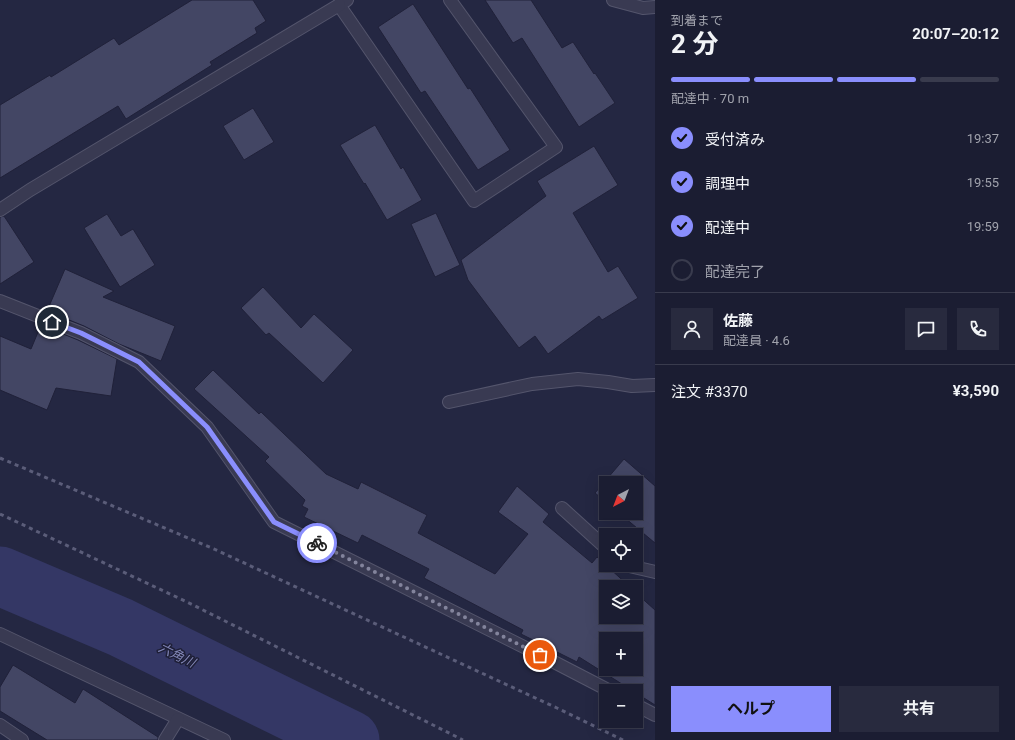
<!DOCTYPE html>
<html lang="ja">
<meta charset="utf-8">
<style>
body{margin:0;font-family:Roboto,"Noto Sans JP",sans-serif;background:#282a3e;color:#f1f3f6;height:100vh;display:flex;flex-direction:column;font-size:15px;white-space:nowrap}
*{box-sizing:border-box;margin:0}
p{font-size:13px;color:#a0a2ac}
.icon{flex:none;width:22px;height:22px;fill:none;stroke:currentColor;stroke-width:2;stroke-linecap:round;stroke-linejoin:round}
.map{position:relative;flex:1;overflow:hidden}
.details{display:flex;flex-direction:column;background:#1b1d32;width:360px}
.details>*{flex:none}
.needle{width:26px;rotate:222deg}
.fabs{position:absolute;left:599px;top:476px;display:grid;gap:8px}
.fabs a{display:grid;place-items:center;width:44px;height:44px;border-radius:0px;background:#1b1d32;box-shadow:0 4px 16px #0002,0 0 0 1px #393b4d;font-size:20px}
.pin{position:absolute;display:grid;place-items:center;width:34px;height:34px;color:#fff;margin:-17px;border:2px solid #fff;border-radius:50%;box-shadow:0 1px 4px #0007}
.courier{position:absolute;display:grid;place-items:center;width:40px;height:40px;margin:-20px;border:3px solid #8a8efd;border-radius:50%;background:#fff;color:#222;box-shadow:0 1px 5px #0007}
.overview em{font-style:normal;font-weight:700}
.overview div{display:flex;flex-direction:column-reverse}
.overview{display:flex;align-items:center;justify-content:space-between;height:68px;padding:0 16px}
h1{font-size:26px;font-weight:700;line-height:30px}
.bar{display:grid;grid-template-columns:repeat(4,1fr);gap:6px 4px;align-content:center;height:48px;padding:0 16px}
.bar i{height:5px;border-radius:3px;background:#393b4d}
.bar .current{background:#8a8efd}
.bar p{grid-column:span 4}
.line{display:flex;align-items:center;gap:10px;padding:0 16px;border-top:1px solid #393b4d}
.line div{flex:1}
.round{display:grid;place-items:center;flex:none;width:42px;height:42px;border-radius:0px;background:#282a3e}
ol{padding:0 16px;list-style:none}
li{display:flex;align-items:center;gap:12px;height:44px}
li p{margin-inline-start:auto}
li .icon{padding:4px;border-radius:50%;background:#8a8efd;color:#111;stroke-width:4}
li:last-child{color:#a0a2ac}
li i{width:22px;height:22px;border:2px solid #393b4d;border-radius:50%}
.action{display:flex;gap:8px;margin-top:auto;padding:8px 16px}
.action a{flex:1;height:46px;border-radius:0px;background:#8a8efd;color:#111;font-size:16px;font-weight:700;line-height:46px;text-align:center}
.action a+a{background:#282a3e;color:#f1f3f6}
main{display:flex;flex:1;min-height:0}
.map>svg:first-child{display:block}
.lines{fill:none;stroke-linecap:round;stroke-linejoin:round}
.river{stroke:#343765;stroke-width:59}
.building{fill:#434664;stroke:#202139;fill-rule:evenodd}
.street-casing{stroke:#54556c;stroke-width:14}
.street{stroke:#393a52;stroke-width:12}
.rail{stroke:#5b5d79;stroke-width:3;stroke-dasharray:4 4;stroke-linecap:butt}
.done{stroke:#83849c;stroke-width:4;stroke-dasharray:0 7.2}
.route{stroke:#8a8efd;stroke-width:5}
.labels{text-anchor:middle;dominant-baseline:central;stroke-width:3;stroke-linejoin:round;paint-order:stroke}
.water-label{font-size:13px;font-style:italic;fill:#8387b8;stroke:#1e1f37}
</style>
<main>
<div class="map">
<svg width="655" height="740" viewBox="0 0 655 740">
<rect width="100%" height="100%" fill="#242742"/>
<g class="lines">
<!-- river -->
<polyline class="river" points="0,576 120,627 350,740"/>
</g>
<!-- building -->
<g class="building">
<polygon points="192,0 253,0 266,21 255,28 257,33 210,62 212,65 126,119 118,106 0,178 0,105 50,75 51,77 114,38 119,45"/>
<polygon points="485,0 531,0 562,48 573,42 594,74 595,73 615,103 579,127 522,38 513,43"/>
<polygon points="413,4 468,89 470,88 510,150 478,170 425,91 421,93 378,27"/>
<polygon points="253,108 274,142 244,160 223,126"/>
<polygon points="375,125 401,169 403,167 422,200 387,220 365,183 364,184 340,145"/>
<polygon points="594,146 618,185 573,213 608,272 618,266 638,298 602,320 599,316 548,354 535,336 519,348 468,280 461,260 546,196 537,181"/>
<polygon points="436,213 460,265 435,277 411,224"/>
<polygon points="107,214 121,236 133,229 155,265 120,287 84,228"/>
<polygon points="4,216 34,262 0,284 0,217"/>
<polygon points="65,269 114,291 103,297 175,326 161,361 119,344 84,326 47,311"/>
<polygon points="263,287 301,328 314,314 353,350 323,383 269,333 266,335 241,308"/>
<polygon points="41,325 78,340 117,359 111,396 56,388 47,410 0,390 0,336 31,349"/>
<path d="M213 370 259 414 261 412 326 474 358 489 361 482 427 515 418 533 495 574 528 534 498 512 517 486 549 514 543 522 592 563 597 557 630 587H606V617H636V593L655 610V705L636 693V691H633L579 657 577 662 521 634 523 630 424 578 429 569 362 535 358 543 304 517 308 509 302 506 305 500 265 461 269 457 194 389ZM606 639H636V669H606Z"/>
<polygon points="624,459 655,486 655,543 619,513 636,513 636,483 606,483 606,502 595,493"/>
<polygon points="13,665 75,703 83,689 158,737 158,740 47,740 0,711 0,687"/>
</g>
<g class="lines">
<defs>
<g id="street">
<polyline points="347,0 339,5 474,201 556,147 450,0"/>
<polyline points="613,0 643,8 655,7"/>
<polyline points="0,210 30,190 339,5"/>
<polyline points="0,301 81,333 139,362 207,427 274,522 554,662 610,691"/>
<polyline points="449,402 532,384 578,379 608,382 632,386 655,385"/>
<polyline points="562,508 606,548"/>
<polyline points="625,565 655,572"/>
<polyline points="0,634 224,740"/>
<polyline points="636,705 655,715"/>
<polyline points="0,725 22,740"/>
<polyline points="165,740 178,719"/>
</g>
</defs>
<!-- street casing -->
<use href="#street" class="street-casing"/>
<!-- street -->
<use href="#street" class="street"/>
<!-- rail -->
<g class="rail">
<polyline points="0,458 214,549 557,708 623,740"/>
<polyline points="0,514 187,602 463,740"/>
</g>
</g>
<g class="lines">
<!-- done -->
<polyline class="done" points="317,543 540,655"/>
<!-- route -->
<polyline class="route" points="52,322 81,333 139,362 207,427 274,522 317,543"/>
</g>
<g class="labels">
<!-- water labels -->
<g class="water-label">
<text transform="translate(177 655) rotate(26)">六角川</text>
</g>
</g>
</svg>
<div class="fabs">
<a><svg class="needle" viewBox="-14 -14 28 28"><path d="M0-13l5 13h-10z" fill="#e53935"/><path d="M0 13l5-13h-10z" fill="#a0a2ac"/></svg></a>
<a><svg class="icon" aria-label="locate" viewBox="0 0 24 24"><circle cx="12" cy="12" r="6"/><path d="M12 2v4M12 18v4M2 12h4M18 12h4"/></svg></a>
<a><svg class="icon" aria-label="layers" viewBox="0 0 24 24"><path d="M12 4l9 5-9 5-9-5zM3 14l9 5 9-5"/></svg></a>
<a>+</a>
<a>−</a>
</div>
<div class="pin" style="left:540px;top:655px;background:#ea580c"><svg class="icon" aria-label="bag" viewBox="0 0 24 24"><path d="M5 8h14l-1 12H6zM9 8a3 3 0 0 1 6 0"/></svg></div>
<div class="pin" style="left:52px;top:322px;background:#1f2937"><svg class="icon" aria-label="home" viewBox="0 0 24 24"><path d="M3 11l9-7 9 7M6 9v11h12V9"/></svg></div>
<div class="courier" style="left:317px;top:543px"><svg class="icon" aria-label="bike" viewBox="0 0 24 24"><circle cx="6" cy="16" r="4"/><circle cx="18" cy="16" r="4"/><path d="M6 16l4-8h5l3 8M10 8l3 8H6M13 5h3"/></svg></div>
</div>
<section class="details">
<div class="overview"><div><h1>2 分</h1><p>到着まで</p></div><em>20:07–20:12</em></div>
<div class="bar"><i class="current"></i><i class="current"></i><i class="current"></i><i></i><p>配達中 · 70 m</p></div>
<ol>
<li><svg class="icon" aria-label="check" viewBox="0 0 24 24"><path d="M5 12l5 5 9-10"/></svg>受付済み<p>19:37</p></li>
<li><svg class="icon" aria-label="check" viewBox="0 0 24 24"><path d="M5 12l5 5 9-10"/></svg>調理中<p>19:55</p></li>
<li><svg class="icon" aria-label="check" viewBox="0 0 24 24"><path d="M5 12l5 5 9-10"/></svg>配達中<p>19:59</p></li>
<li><i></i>配達完了</li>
</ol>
<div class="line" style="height:72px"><a class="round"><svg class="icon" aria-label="person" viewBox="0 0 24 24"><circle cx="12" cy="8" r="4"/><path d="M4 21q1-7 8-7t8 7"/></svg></a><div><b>佐藤</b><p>配達員 · 4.6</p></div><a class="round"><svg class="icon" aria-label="chat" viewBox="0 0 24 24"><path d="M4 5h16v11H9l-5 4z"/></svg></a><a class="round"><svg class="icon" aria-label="phone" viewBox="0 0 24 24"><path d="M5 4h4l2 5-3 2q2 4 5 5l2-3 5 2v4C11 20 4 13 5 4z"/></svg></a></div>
<div class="line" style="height:52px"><div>注文 #3370</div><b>¥3,590</b></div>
<div class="action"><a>ヘルプ</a><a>共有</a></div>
</section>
</main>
